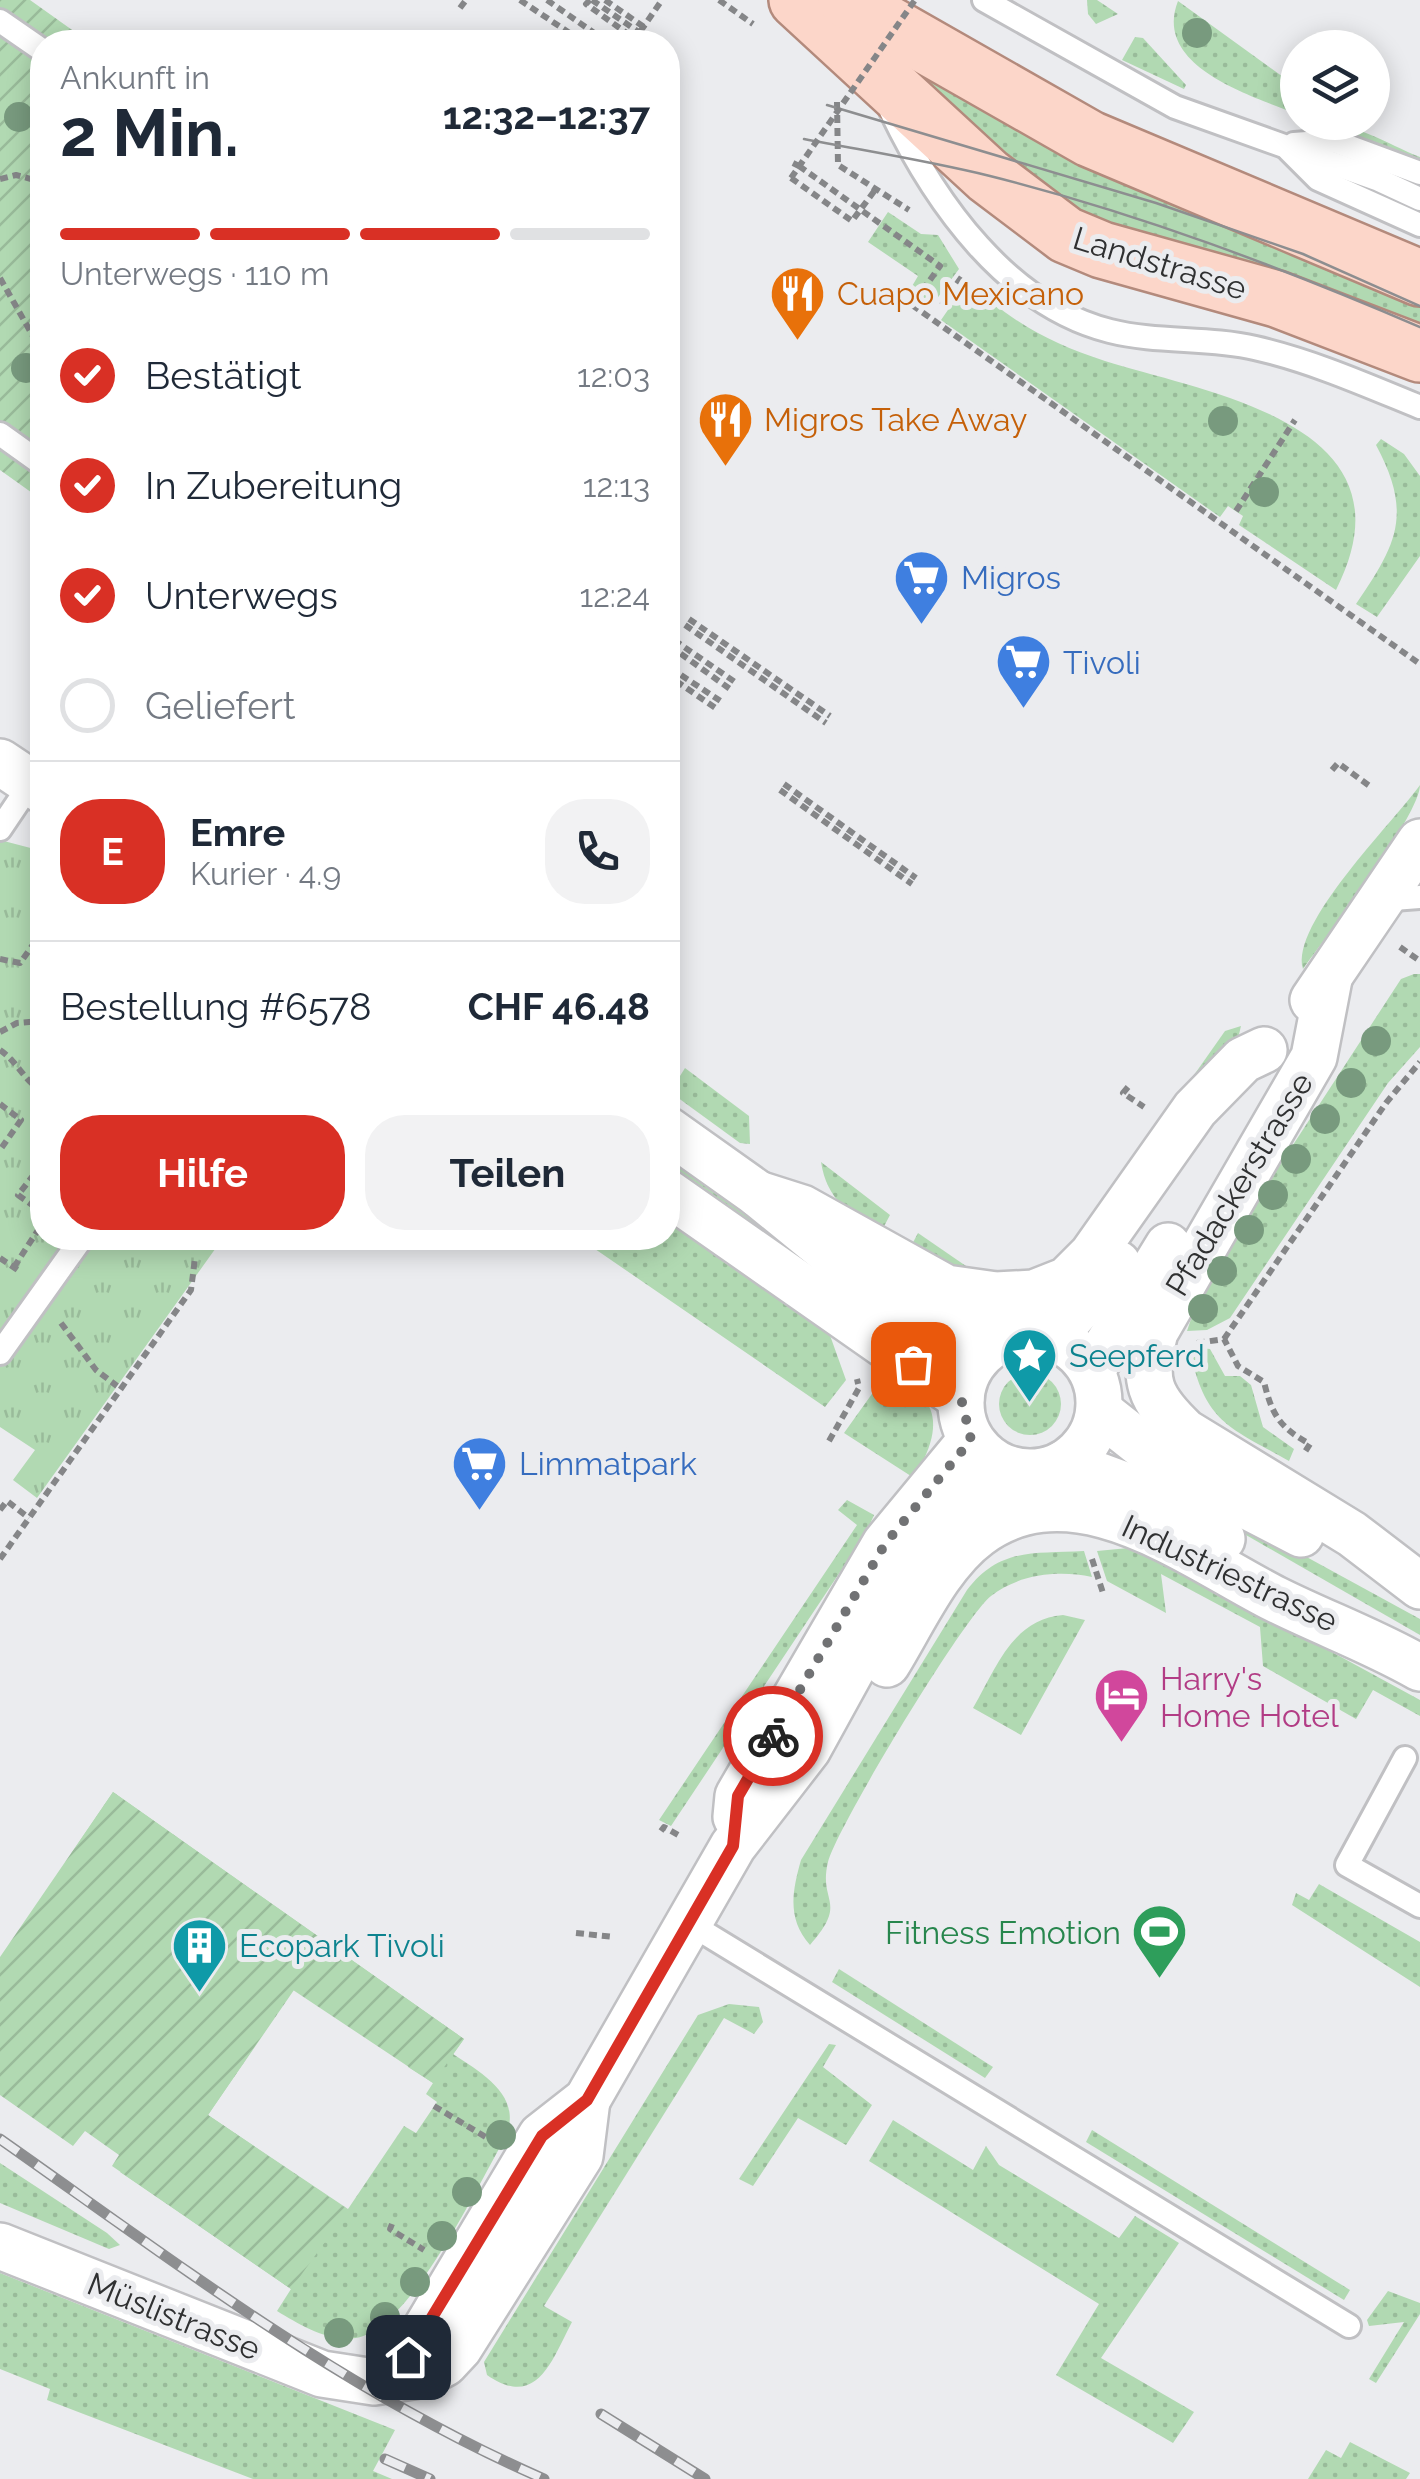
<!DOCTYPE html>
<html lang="de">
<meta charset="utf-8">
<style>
body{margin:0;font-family:Raleway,sans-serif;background:#f2f2f3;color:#1f2937;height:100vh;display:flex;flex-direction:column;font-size:38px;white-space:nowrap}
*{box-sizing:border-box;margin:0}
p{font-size:32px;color:#747a83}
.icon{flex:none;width:55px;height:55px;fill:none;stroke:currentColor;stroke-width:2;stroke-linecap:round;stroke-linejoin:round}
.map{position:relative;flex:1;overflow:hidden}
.details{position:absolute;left:30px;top:30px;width:650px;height:1220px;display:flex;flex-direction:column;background:#fff;border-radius:40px;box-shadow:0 5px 25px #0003}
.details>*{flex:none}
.tools{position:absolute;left:1280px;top:30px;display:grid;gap:20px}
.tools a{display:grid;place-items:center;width:110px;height:110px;border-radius:50%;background:#fff;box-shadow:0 5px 25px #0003;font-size:50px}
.pin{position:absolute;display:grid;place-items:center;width:85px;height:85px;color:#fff;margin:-42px;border-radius:20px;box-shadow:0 5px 15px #0006}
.courier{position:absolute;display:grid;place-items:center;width:100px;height:100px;margin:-50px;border:8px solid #d93025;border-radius:50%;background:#fff;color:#222;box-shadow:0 2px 12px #0007}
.head em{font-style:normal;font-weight:700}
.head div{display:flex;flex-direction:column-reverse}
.head{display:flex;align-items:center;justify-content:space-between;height:170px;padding:0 30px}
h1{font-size:65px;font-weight:700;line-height:75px}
.bar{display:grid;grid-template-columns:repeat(4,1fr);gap:15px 10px;align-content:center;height:120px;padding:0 30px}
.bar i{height:12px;border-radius:8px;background:#e0e1e3}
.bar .on{background:#d93025}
.bar p{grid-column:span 4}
.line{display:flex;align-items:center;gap:25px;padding:0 30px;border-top:2px solid #e0e1e3}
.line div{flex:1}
.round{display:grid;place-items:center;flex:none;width:105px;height:105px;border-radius:40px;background:#f2f2f3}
ol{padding:0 30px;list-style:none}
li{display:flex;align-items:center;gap:30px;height:110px}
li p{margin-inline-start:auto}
li .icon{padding:10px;border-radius:50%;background:#d93025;color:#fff;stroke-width:4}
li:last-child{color:#747a83}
li i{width:55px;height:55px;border:5px solid #e0e1e3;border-radius:50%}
.action{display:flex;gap:20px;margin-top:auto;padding:20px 30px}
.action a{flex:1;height:115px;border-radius:40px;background:#d93025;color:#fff;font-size:40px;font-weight:700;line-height:115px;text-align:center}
.action a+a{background:#f2f2f3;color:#1f2937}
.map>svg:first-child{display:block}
.grass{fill:url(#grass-dots)}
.park{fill:url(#park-tufts)}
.garden{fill:url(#garden-furrows)}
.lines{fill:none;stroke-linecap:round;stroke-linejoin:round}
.lane-casing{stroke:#c0c0c3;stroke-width:28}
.street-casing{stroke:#c0c0c3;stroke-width:50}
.primary-casing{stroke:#b38a7c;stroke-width:60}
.path{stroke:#858688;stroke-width:6;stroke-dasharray:8 5;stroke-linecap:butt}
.lane{stroke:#fff;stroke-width:22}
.street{stroke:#fff;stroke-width:45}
.primary{stroke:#fcd6c9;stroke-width:55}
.tram{stroke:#8d8e90;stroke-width:2.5}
.rail-casing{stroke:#8d8e90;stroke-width:11}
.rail{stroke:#ebecef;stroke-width:8;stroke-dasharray:22;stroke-linecap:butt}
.path-bridge{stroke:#858688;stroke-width:6;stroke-dasharray:8 5;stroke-linecap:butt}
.tree{fill:#789a7e}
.done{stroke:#717274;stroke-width:10;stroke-dasharray:0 18}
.route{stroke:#d93025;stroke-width:12}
.labels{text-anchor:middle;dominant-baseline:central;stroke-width:10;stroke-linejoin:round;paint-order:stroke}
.street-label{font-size:32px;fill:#2f3031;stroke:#ebecef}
.food-label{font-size:32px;fill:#c56008;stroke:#ebecef;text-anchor:start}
.shop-label{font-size:32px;fill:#366cbe;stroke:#ebecef;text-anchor:start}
.culture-label{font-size:32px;fill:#0d838f;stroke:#ebecef;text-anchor:start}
.hotel-label{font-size:32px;fill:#b23c85;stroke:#ebecef;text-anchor:start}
.leisure-label{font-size:32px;fill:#27864d;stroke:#ebecef;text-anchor:end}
</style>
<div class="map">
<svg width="1420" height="2479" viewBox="0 0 1420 2479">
<defs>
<pattern id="grass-dots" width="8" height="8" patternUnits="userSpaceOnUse" patternTransform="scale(2.5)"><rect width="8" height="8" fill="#b1d9b2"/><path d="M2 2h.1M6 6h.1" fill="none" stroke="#99bb9a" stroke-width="1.8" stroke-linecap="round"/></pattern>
<pattern id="park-tufts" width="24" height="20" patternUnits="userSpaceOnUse" patternTransform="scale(2.5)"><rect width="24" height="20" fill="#b1d9b2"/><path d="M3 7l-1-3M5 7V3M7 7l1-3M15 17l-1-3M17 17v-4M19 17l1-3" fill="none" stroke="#99bb9a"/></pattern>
<pattern id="garden-furrows" width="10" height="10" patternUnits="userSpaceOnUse" patternTransform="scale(2.5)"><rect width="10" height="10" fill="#b1d9b2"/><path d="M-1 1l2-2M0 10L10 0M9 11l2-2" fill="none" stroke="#99bb9a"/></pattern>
</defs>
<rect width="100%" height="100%" fill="#ebecef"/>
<!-- grass -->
<g class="grass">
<polygon points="1087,0 1097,0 1118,14 1096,24 1088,14"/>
<path d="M1178 1 1297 87V114C1252 96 1152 67 1178 1Z"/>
<polygon points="1135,37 1143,38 1186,85 1184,89 1122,60"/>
<polygon points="900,41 1420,296 1420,339 1087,227 908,72"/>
<path d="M1318 123C1355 122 1385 143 1420 157V165Z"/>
<polygon points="888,212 921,234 938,235 959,269 930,308 908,293 918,276 868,242"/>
<path d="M968 281C1008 320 1051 344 1105 361 1210 394 1420 424 1336 590L1239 525 1243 516 1228 506 1220 517 941 320Z"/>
<path d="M1381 439 1404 454 1420 476V556L1377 617 1356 604C1397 544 1413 514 1376 445Z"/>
<path d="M1420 785C1420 815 1326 937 1303 969 1290 924 1393 823 1420 785Z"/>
<polygon points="1414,974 1420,974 1420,1047 1388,1083 1230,1318 1207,1330 1187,1331 1203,1283 1401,979"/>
<polygon points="1241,1026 1235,1051 1175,1102 1225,1031"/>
<polygon points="685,1068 749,1116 750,1144 740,1143 670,1092"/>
<polygon points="668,1158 852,1288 845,1299 668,1180"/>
<path d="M821 1162 890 1215 880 1234C849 1213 827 1200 821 1162Z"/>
<polygon points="668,1215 827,1327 846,1380 825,1407 579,1238 668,1238"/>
<polygon points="918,1233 982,1277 962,1273 909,1250"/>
<path d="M1189 1347 1210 1349 1225 1376H1240L1251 1385 1263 1427 1294 1449 1289 1461C1225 1425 1205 1422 1189 1347Z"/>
<path d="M869 1351C922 1392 957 1406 914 1478L844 1433 879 1384Z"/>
<circle cx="1030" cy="1404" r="31"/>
<polygon points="847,1500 874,1515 866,1533 671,1826 659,1820 857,1525 838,1510"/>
<polygon points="1206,1512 1261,1532 1420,1619 1420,1635"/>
<polygon points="1139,1547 1420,1700 1420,1716 1373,1690 1356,1719 1263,1666 1260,1627 1161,1574 1166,1613 1107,1581 1097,1551"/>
<path d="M1084 1551 1092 1577C1058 1570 1019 1574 991 1596 964 1617 837 1827 828 1862 818 1903 849 1901 810 1945 787 1919 792 1892 801 1860L967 1590C1000 1547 1034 1554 1084 1551Z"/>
<path d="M1063 1615 1085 1620 1021 1735 973 1708C996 1669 1012 1619 1063 1615Z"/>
<path d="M113 1792 464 2039 453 2054C485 2075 525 2098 504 2140 477 2187 409 2330 356 2338 328 2342 300 2325 277 2311L291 2289 120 2172 188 2135 279 1980 294 1990 208 2115 348 2209 404 2126 416 2133 437 2102 426 2094 433 2083 408 2067 412 2055 71 1854Z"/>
<polygon points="1319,1884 1420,1942 1420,1987 1292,1905 1296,1893 1309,1900"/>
<polygon points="839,1969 993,2067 985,2078 832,1982"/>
<path d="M729 2004 759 2007 763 2022 754 2034 724 2018 544 2306 572 2322C552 2360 537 2410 487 2375L484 2362 698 2015Z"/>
<polygon points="829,2044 836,2045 823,2067 872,2105 846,2145 798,2118 753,2186 739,2179"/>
<polygon points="893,2120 973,2170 986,2146 999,2165 1119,2238 1135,2216 1179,2243 1101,2358 1194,2412 1173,2443 1056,2375 1099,2304 869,2161"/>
<polygon points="1092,2130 1350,2290 1344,2300 1086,2142"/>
<polygon points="0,2163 107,2233 120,2245 109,2249 0,2203"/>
<polygon points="0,2273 395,2430 373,2471 392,2479 253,2479 47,2400 50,2389 0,2369"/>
<polygon points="1388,2291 1420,2303 1420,2314 1376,2383 1369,2379 1404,2322 1369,2326 1367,2320"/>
<polygon points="1350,2442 1410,2473 1406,2479 1308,2479 1326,2450 1341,2458"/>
</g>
<!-- park -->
<polygon class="park" points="0,840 42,851 42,1238 223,1238 37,1498 13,1480 35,1450 0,1427"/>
<!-- garden -->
<g class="garden">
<polygon points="0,0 30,0 89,42 42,42 42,500 0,470"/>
<polygon points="113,1792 464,2039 433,2083 293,1990 208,2115 348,2210 291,2289 112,2166 119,2155 85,2131 73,2146 0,2095 0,1957"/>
</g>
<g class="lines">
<defs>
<g id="lane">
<polyline points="984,0 1175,107 1379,180 1420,199"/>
<polyline points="0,21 42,50"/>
<path d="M891 111C935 203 1007 305 1110 331 1157 343 1208 337 1255 348 1312 361 1366 385 1420 407"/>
<polyline points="1294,144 1334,141 1420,173"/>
<polyline points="1289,150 1318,179 1420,225"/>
<polyline points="0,434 42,464"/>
<polyline points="0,829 31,783"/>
<polyline points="1380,900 1420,897"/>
<polyline points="0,1353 82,1238"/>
<polyline points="1405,1758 1347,1865 1420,1906"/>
<polyline points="687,1922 1349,2326"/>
</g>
<g id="street">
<polyline points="0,762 42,790"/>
<path d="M1329 979 1314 1057 1155 1332C1142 1381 1149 1398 1185 1432L1352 1534 1420 1586"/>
<polyline points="1313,1000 1420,842"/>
<polyline points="668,1130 758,1194 872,1287 930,1317 999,1341"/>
<polyline points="668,1193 961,1398"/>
<polyline points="758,1194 802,1208 946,1288 996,1295 1034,1293 1067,1280 1092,1255 1195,1109 1243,1060 1264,1050"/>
<circle cx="1030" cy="1403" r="69"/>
<polyline points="1053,1337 1118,1264"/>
<polyline points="1092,1370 1168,1246"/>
<polyline points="1099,1411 1166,1464 1301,1534"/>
<polyline points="1065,1463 1149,1494 1222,1539"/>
<path d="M887 1664C913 1622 938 1564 979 1534 1075 1464 1190 1556 1275 1599 1323 1623 1373 1641 1420 1668"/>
<polyline points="736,1817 738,1796 885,1544 971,1440"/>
<polyline points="0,2246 322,2374 374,2382 425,2374 445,2363 459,2348 580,2156 587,2100"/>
<polyline points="397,2377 541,2136 587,2100 733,1846 808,1749 912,1560 937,1527 1008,1469"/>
</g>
<g id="primary">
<polyline points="797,0 988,176 1066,235 1102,250 1277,299 1420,354"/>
<polyline points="846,0 1090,139 1420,278"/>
</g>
</defs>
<!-- lane casing -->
<use href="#lane" class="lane-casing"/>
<!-- street casing -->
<use href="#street" class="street-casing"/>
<!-- primary casing -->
<use href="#primary" class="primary-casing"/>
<!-- path -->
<g class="path">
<polyline points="520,0 583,42"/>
<polyline points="547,0 607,42"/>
<polyline points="590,0 586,4 635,39"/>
<polyline points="592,0 640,33"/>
<polyline points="605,0 644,27"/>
<polyline points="719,0 753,24"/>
<polyline points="460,8 466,0"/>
<polyline points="837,102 838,165 909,210"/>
<polyline points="793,163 799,166"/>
<polyline points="791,178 852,221 875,190"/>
<polyline points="0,179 16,175 42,182"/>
<polyline points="0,278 42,352"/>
<polyline points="912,305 1420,664"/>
<polyline points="942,305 963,275"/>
<polyline points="668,312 678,310"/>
<polyline points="668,320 679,318"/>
<polyline points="1236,511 1295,420"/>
<polyline points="689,619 830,716"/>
<polyline points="685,625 826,723"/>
<polyline points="674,640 735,682"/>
<polyline points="670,646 730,689"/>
<polyline points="681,675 722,702"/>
<polyline points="676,681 717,709"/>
<polyline points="1332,770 1338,763 1371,787"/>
<polyline points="784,784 916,878"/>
<polyline points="780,790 912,884"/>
<polyline points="1400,947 1420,961"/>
<polyline points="0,959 20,963 35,942 42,945"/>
<polyline points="0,1032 17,1023 42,1021"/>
<path d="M0 1050C18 1062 24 1081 42 1091"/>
<polyline points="1128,1087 1123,1093 1144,1107"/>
<polyline points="0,1104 21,1120 0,1150"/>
<polyline points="42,1164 18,1195 42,1212"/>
<polyline points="0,1258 19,1271"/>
<polyline points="14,1267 42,1224"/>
<polyline points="61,1323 96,1370 117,1386"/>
<polyline points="1224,1339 1386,1103 1420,1062"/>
<path d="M1197 1343 1224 1339 1238 1366 1264 1382C1272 1415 1280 1428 1310 1444L1303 1455"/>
<polyline points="829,1441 859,1388 857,1379"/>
<polyline points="0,1510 7,1501 29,1518"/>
<polyline points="0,1559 191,1290 195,1258"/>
<polyline points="1092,1559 1104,1596"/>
<polyline points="661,1831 664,1827 680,1836"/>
<polyline points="576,1933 614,1937"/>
<polyline points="434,2106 489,2139"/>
<polyline points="392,2224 390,2229 424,2250"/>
</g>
<!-- lane -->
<use href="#lane" class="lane"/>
<!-- street -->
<use href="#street" class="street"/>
<!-- primary -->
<use href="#primary" class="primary"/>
<!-- tram -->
<g class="tram">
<polyline points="827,105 1156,203 1303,254 1420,306"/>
<path d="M804 139C866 151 929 161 990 176 1138 213 1280 267 1420 327"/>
</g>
<defs>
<g id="rail">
<path d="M0 2139C178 2264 343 2391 544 2479"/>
<polyline points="601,2414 705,2479"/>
<polyline points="385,2459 430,2479"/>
</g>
</defs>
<!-- rail casing -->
<use href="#rail" class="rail-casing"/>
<!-- rail -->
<use href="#rail" class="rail"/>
<!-- path-bridge -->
<g class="path-bridge">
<polyline points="633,42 662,0"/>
<polyline points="799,166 940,266 912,305"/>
<polyline points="791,178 915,0"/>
</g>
</g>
<!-- trees -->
<g class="tree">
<circle cx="1197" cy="33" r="15"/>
<circle cx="19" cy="117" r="15"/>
<circle cx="26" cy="368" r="15"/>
<circle cx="1223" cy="421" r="15"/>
<circle cx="1264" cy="492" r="15"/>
<circle cx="1376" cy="1041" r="15"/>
<circle cx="1351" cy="1083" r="15"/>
<circle cx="1325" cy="1119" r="15"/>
<circle cx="1296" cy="1159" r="15"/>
<circle cx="1273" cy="1195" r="15"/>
<circle cx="1249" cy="1230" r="15"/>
<circle cx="1222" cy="1271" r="15"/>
<circle cx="1203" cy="1309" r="15"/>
<circle cx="501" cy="2135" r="15"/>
<circle cx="467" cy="2192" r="15"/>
<circle cx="442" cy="2236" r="15"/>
<circle cx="415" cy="2282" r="15"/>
<circle cx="385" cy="2317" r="15"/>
<circle cx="339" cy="2333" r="15"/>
</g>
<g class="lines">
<!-- done -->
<polyline class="done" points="773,1736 885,1544 971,1440 961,1398 913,1364"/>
<!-- route -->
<polyline class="route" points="408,2357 542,2136 587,2100 733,1846 738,1796 773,1736"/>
</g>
<!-- icons -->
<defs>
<symbol id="restaurant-pin" viewBox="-11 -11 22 30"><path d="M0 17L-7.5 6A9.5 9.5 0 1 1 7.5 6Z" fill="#e8710a" stroke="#ebecef"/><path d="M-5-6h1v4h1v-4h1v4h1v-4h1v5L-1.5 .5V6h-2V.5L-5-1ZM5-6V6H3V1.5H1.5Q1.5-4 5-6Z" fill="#fff"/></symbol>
<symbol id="supermarket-pin" viewBox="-11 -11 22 30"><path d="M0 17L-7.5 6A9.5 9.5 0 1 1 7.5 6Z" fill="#3f7fe0" stroke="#ebecef"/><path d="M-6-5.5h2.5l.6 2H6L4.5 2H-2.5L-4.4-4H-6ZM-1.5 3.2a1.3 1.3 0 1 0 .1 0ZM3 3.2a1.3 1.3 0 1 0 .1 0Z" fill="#fff"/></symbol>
<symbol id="sight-pin" viewBox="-11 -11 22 30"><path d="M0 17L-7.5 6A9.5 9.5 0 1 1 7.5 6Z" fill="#0f9aa8" stroke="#ebecef"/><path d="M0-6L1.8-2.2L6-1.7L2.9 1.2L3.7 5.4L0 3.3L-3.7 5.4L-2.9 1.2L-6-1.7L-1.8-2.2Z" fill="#fff"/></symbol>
<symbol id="hotel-pin" viewBox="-11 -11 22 30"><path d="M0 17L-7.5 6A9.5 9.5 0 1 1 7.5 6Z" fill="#d1479c" stroke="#ebecef"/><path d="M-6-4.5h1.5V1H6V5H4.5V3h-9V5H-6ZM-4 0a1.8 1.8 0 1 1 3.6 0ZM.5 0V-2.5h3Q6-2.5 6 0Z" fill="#fff"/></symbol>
<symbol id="stadium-pin" viewBox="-11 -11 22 30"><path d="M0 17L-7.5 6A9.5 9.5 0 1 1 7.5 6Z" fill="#2e9e5b" stroke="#ebecef"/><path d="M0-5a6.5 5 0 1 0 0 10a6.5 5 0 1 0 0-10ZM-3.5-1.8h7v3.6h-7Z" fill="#fff"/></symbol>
<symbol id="building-pin" viewBox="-11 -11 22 30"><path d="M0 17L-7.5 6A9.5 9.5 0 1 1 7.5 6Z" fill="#0f9aa8" stroke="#ebecef"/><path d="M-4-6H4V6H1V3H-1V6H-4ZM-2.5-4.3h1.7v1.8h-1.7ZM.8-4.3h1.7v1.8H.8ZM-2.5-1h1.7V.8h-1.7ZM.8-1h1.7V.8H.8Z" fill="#fff"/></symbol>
</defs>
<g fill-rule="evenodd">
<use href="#restaurant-pin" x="766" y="262" width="63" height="86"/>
<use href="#restaurant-pin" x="694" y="388" width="63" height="86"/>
<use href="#supermarket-pin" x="890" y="546" width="63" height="86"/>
<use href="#supermarket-pin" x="992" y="630" width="63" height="86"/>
<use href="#sight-pin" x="998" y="1324" width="63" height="86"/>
<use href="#supermarket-pin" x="448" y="1432" width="63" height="86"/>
<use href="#hotel-pin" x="1090" y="1664" width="63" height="86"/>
<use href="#stadium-pin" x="1128" y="1900" width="63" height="86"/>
<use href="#building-pin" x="168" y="1914" width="63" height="86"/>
</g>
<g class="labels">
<!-- street labels -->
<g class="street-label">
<text transform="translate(1160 263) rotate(17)">Landstrasse</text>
<text transform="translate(1239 1184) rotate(-59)">Pfadackerstrasse</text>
<text transform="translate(1230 1573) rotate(25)">Industriestrasse</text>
<text transform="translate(174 2316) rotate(22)">Müslistrasse</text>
</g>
<!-- food labels -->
<g class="food-label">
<text x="837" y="293">Cuapo Mexicano</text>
<text x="764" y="419">Migros Take Away</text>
</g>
<!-- shop labels -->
<g class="shop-label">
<text x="961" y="577">Migros</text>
<text x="1063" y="662">Tivoli</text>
<text x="519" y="1463">Limmatpark</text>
</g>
<!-- culture labels -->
<g class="culture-label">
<text x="1069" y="1355">Seepferd</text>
<text x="239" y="1945">Ecopark Tivoli</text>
</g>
<!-- hotel labels -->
<g class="hotel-label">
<text x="1160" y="1678">Harry's<tspan x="1160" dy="37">Home Hotel</tspan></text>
</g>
<!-- leisure labels -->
<g class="leisure-label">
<text x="1121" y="1932">Fitness Emotion</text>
</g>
</g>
</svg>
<div class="tools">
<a><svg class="icon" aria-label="layers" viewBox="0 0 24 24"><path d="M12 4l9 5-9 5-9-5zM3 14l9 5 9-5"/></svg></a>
</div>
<div class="pin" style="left:913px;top:1364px;background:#ea580c"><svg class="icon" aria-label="bag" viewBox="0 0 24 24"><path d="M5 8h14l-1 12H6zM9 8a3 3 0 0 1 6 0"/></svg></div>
<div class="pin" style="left:408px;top:2357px;background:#1f2937"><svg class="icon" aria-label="home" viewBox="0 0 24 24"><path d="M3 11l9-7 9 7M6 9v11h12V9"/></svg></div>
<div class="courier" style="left:773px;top:1736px"><svg class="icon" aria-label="bike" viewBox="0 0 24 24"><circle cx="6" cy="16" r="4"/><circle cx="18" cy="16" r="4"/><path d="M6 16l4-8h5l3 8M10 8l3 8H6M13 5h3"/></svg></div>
<section class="details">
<div class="head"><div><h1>2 Min.</h1><p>Ankunft in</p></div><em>12:32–12:37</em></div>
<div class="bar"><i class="on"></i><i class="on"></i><i class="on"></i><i></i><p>Unterwegs · 110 m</p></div>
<ol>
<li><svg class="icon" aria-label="check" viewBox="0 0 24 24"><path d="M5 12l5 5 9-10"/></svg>Bestätigt<p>12:03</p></li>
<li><svg class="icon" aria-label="check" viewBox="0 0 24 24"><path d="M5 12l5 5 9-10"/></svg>In Zubereitung<p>12:13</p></li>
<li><svg class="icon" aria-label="check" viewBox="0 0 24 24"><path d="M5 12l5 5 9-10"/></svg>Unterwegs<p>12:24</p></li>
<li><i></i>Geliefert</li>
</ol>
<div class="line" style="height:180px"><b class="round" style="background:#d93025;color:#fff">E</b><div><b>Emre</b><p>Kurier · 4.9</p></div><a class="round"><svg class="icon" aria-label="phone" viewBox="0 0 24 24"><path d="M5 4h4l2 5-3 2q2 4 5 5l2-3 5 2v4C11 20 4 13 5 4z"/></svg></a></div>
<div class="line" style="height:130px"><div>Bestellung #6578</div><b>CHF 46.48</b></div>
<div class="action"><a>Hilfe</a><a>Teilen</a></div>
</section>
</div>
